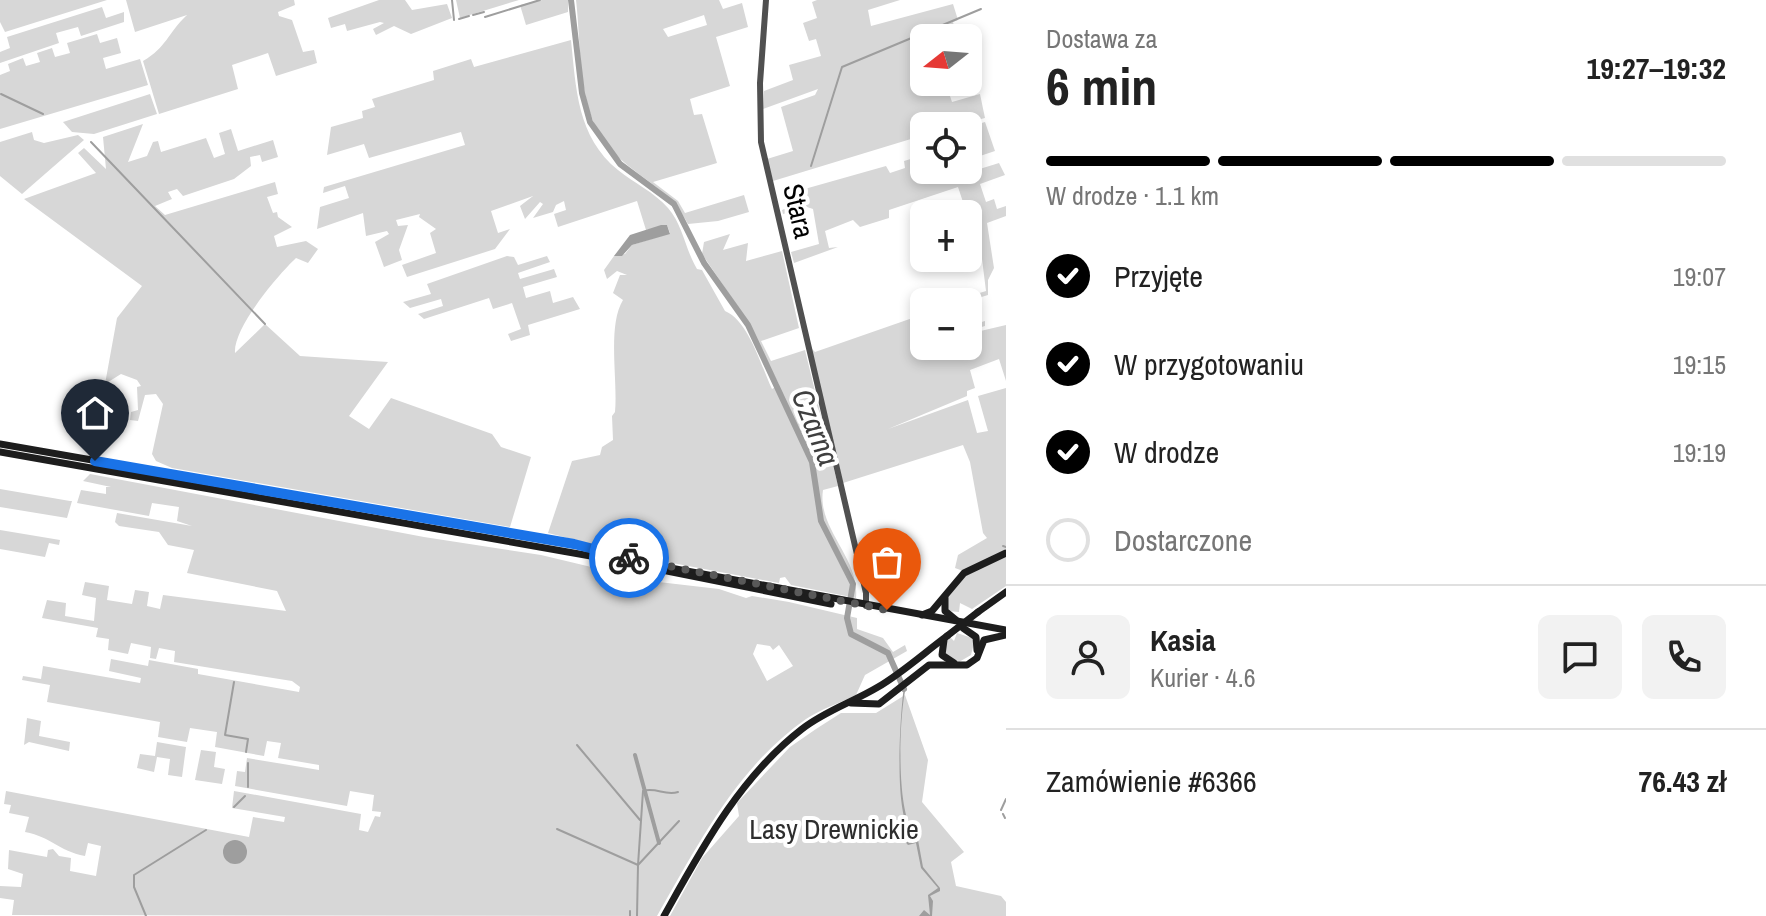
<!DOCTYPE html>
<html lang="pl">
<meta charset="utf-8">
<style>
body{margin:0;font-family:"Archivo Narrow",sans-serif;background:#f2f2f2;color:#222;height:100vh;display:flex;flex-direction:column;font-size:30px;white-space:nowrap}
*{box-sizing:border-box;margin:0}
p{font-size:26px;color:#767676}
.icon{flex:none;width:44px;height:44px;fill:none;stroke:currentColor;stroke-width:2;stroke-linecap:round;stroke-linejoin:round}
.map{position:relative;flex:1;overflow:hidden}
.panel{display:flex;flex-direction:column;background:#fff;width:760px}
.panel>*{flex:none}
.needle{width:52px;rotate:253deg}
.tools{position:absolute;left:910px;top:24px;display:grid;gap:16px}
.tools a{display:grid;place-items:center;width:72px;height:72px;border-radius:12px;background:#fff;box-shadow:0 4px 12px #0003;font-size:40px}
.pin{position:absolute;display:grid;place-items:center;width:68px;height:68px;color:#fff;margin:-82px -34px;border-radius:50% 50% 50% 0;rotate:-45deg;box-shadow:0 0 8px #0007}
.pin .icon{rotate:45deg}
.courier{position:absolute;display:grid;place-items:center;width:80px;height:80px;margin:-40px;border:6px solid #1a73e8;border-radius:50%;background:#fff;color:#222;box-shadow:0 2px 10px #0007}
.summary em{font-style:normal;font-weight:700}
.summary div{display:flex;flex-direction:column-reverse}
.summary{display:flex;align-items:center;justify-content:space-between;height:136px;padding:0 40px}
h1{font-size:52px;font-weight:700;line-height:60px}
.bar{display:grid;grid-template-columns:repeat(4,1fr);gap:12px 8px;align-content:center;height:96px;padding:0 40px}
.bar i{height:10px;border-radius:6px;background:#e0e0e0}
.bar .current{background:#000}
.bar p{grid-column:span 4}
.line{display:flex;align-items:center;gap:20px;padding:0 40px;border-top:2px solid #e0e0e0}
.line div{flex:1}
.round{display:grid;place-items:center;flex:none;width:84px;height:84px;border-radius:12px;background:#f2f2f2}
ol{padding:0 40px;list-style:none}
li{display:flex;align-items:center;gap:24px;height:88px}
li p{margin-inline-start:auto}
li .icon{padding:8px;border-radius:50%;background:#000;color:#fff;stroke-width:4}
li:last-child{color:#767676}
li i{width:44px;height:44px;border:4px solid #e0e0e0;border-radius:50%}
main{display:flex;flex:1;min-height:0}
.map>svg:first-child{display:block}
.green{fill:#d7d7d7;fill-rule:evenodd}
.water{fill:#9e9e9e}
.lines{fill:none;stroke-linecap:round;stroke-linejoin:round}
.stream{stroke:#9e9e9e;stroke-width:2}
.canal{stroke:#9e9e9e;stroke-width:4}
.river{stroke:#9e9e9e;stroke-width:6}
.tertiary{stroke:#505050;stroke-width:6}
.secondary{stroke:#1d1d1d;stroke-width:7}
.secondary-bridge{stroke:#1d1d1d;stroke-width:7}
.done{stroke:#595959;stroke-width:8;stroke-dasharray:0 14.4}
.route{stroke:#1a73e8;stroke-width:10}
.labels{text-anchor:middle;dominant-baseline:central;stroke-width:8;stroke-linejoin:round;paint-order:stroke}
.street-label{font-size:28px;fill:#000;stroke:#fff}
.park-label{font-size:28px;fill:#2e2e2e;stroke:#fff}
.water-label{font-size:30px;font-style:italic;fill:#3f3f3f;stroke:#fff}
</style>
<main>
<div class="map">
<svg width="1006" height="916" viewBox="0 0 1006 916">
<rect width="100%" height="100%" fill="#fff"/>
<!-- green -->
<g class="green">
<polygon points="0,0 107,0 5,32 0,22"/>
<path d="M126 0H294L295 5 278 12 279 16 292 20 303 52 314 50 317 63 276 76 268 53 232 65 238 89 159 114 143 61C167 47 167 34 187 15L135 32Z"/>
<polygon points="379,0 405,0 412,10 447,4 452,18 411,34 394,26 376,35 373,29 384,23 380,22 347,31 345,24 331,28 328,18"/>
<polygon points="456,0 519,0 460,18"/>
<polygon points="542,0 568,0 568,12 526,25 520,5"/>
<path d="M576 0H719L723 9 742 3 748 27 716 37 730 86 690 99 694 115 702 114 717 163 653 182 678 201 685 213 744 195 749 212 718 221 688 224C672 192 644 181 618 157 576 120 582 51 576 0ZM704 15 707 25 668 37 663 29Z"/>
<polygon points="817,0 900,0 868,10 871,26 953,4 958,20 953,22 954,26 941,30 944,38 924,38 924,82 939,82 941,91 948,90 952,102 980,94 985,118 952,126 924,126 924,135 773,181 767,159 793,151 781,107 815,95 818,89 763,109 764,91 793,80 789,65 821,56 816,39 809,41 803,23 817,18 812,2"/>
<polygon points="102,7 106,18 124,12 124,22 81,36 78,27 56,33 59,43 0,63 0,52 10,48 7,37"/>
<polygon points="97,34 100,43 117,38 121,53 103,58 106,69 140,59 148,85 0,129 0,75 10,71 8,64 23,58 26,66 40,62 37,53 52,48 55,57 70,53 67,43"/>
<path d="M571 40C576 88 577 137 618 170 634 183 654 192 668 208 683 225 685 249 697 269L702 270 725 311C749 321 761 366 772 389L779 385 749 323 702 254 704 242 730 234 723 250 748 243 746 261 782 251 799 328 761 341 771 361 805 350 838 486 823 490C817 529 860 558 856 598L791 585 785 577 780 578 779 583 651 559 548 533 572 461 600 455 602 447 613 440 612 416 615 412C618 380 607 326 623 300L613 293 620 275H627L617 271 607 279 604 270 614 256 625 254 632 245 670 233 667 225 646 230 637 201 558 227 554 214 566 210 564 201 556 205 553 212 533 218 543 204 540 202 525 219 520 206 533 196 491 211 498 233 510 229 495 249 407 277 402 265 436 253 430 233 436 229 419 217 420 214 396 220 398 226 408 225 399 250 402 260 384 267 375 242 389 234 387 231 366 236 363 213 317 229 320 207 349 198 345 186 323 193 324 187 465 145 461 132 369 158 364 144 327 155 331 127 363 118 362 111 375 107 372 99 434 80 433 71 471 59 474 67Z"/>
<polygon points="150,94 157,114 94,134 72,132 63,122"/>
<polygon points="985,122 995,151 968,160 968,127"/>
<path d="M143 124 128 162 147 156 153 142 158 141 161 152 206 138 214 158 225 154 219 133 231 129 238 151 273 140 278 157 262 162 260 155 250 157 251 166 234 179 183 196 177 189 168 192 172 199 155 206 165 215 275 182 278 194 267 197 273 213 277 212 278 217 292 227 274 236 277 247 306 241 318 249 308 263 296 258C278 275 233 328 235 353L265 324 300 356 388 362 349 416 369 429 391 398 492 434 501 447 531 457 510 527 172 468 156 461 152 454 163 404 156 394 145 395 138 421 130 420 131 412 138 410 137 387 141 386 137 380 121 374 105 384 117 318 142 286 24 199 96 173 78 153 84 148 106 169 103 137Z"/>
<polygon points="32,132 34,140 44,143 78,135 84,140 22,194 0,176 0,142"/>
<polygon points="924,155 924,170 953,170 954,177 999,163 1005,175 980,184 986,202 994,199 997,209 1006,206 1006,216 987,223 994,268 988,280 988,295 975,299 978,312 968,320 968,302 940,302 940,301 957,300 986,291 982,259 951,270 950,258 968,258 968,214 950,214 965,208 958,187 889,210 889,218 860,227 853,220 825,231 829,248 838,247 794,263 791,252 819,244 813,209 807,207 783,214 782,210 797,203 794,192 886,166 890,173 905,168 904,161"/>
<polygon points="507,256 514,257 518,265 547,256 550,262 518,273 520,279 554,269 557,277 523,287 526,298 550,291 553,303 573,297 580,309 528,325 530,335 511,341 508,334 521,329 512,303 493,309 489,298 424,319 418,314 443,306 441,299 410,308 403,302 431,294 427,284"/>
<polygon points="924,314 924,346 968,346 968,326 985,321 985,326 971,330 972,333 1006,325 1006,381 999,359 970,370 975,388 967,391 967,396 888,429 968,400 977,433 988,431 978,396 1006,388 1006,551 963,571 955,568 958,555 987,538 983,533 970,462 963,445 843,483 811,348 815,352"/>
<path d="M90 474 424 537 541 555 650 581 719 589 746 598 752 596 789 602 857 618V629L883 638 893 652 905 645 907 651 865 675 856 695C840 703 821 709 806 719 736 768 698 845 657 916L12 915 14 900 0 898V886L21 887 23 874 8 869 9 850 47 857 48 850 53 849 59 856 71 858 70 871 96 876 101 846 88 843 85 856C58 851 52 837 25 832L29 817 9 813 11 805 4 804 6 791 249 837 253 817 284 822 285 817 232 808 234 791 361 814 359 830 368 832 375 816 380 817 381 812 372 811 374 795 350 791 347 806 235 786 237 771 245 772 247 758 319 770V765L278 758 281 743 267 741 264 756 215 747 217 732 190 728 187 742 158 737 160 722 47 702 50 685 22 680 23 676 41 679 43 666 140 683 141 678 109 671 111 659 148 666 149 660 198 669V674L299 692 300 687 292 681 174 662 175 651 159 648 156 659 150 658 151 647 131 643 128 654 108 650 109 639 96 637 98 628 42 618 47 600 66 603 65 616 94 621 96 598 82 595 85 582 109 586 107 600 132 604 135 590 149 592 147 606 160 609 163 595 286 611 277 591 187 573 194 550 168 545 159 532 119 526 115 522 117 513 192 526 177 521 179 507 152 503 149 516 77 503 81 490 106 494V487H111L83 481ZM757 644 770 646 773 650 779 645 793 666 767 681 753 654Z"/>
<polygon points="0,489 70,501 72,501 67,518 0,507"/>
<polygon points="0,530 60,540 59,545 49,543 45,557 0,549"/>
<polygon points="1006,555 1006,586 972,609 960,603 959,612 948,611 946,598 965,576"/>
<polygon points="957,633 975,639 971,655 959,662 945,656 945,643 950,637 954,641"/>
<polygon points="905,695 928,760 922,802 964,852 951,862 956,886 1001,896 1006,902 1006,916 670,916 702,858 739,816 737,803 790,747 816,729 841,713 876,713"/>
<polygon points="27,718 41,721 39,736 70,742 69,751 29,742 24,745"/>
<polygon points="157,742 186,747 182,777 168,775 170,759 157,757 154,772 137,768 140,754 155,756"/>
<polygon points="201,750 216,752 214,767 225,769 222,784 195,780"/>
</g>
<!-- water -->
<g class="water">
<polygon points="661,225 667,225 670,234 632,245 622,256 614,256 630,235"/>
<path d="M904 686 906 687C899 715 896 810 913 831L904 837 909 843 918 840 923 867 940 888V891L930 896 933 901 932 916H919L924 910 930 915 928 895 938 888 921 868 916 843 908 845 901 837 910 831C894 811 900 715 904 686Z"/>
<circle cx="235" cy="852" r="12"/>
</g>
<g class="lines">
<!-- stream -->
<g class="stream">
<polyline points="452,0 454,20"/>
<polyline points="473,15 484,12"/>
<polyline points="485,17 540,0"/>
<polyline points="459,19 469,16"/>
<polyline points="1,94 43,114"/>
<polyline points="91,142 265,324"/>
<polyline points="811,166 842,67 981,9"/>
<polyline points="1003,546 1006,547"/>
<polyline points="234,682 225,735 248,739 246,752"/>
<polyline points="577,745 640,820"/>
<polyline points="248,787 248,763"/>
<polyline points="234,807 245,796"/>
<polyline points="1001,810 1006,799"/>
<polyline points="1003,814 1005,818"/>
<path d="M557 829 638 865 643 791C656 787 665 796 678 792"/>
<polyline points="146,916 134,887 134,875 206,830"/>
<polyline points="630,916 630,911"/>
<polyline points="637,916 638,865 679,821"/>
</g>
<!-- canal -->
<polyline class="canal" points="635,755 659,843"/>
<!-- river -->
<polyline class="river" points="571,0 582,93 590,122 620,164 674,204 704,263 748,325 812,462 821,521 853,584 847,618 851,634 888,653 904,689"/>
<!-- tertiary -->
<polyline class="tertiary" points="766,0 760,83 761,142 866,593 866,606"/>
<!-- secondary -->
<g class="secondary">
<polyline points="0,444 574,544 665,567 1006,630"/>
<polyline points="0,452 602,558 831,604"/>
<polyline points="945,598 945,611 956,620"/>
<polyline points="978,612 1006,592"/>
<polyline points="922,615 932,611 964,573 1006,553"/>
<polyline points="963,628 976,637 977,650"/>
<polyline points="944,640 942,655 954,663"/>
<polyline points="851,703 879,704 929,665 967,665 977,658 984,640 1006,635"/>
<path d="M664 916C702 848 740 777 802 729 825 711 853 702 878 687 902 673 924 653 947 636"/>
</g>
<!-- secondary-bridge -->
<polyline class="secondary-bridge" points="947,636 978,612"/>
</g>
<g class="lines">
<!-- done -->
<polyline class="done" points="629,558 887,610"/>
<!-- route -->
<polyline class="route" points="95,461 574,544 629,558"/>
</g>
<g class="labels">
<!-- street labels -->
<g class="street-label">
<text transform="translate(799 211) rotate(77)">Stara</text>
</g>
<!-- park labels -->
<g class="park-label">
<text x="834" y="829">Lasy Drewnickie</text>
</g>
<!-- water labels -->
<g class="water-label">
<text transform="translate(816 427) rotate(68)">Czarna</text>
</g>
</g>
</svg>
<div class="tools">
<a><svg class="needle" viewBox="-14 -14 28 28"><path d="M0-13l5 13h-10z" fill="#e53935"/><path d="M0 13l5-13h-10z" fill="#767676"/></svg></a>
<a><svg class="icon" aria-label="locate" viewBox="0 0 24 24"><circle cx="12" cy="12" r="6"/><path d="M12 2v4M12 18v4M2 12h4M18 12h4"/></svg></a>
<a>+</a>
<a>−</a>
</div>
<div class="pin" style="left:887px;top:610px;background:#ea580c"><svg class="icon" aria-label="bag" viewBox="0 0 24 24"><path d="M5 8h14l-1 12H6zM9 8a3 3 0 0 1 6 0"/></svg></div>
<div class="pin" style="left:95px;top:461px;background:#1f2937"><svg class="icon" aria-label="home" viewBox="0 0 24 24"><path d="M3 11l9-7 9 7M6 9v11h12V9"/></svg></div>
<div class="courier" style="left:629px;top:558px"><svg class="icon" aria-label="bike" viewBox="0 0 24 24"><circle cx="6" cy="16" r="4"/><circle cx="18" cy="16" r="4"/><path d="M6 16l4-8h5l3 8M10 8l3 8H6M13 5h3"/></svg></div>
</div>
<section class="panel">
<div class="summary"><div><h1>6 min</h1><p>Dostawa za</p></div><em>19:27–19:32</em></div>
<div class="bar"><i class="current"></i><i class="current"></i><i class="current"></i><i></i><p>W drodze · 1.1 km</p></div>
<ol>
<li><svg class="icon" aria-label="check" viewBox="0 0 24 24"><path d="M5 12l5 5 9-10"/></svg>Przyjęte<p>19:07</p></li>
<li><svg class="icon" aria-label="check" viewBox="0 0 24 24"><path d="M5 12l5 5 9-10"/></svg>W przygotowaniu<p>19:15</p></li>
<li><svg class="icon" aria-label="check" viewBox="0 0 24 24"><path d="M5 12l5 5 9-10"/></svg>W drodze<p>19:19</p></li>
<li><i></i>Dostarczone</li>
</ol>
<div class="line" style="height:144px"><a class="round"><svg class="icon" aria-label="person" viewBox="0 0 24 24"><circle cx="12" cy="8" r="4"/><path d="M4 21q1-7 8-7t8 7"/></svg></a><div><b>Kasia</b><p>Kurier · 4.6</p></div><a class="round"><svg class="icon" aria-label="chat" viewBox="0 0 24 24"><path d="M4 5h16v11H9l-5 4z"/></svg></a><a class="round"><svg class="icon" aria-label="phone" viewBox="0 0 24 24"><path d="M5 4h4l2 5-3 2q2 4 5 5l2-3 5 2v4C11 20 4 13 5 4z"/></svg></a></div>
<div class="line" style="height:104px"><div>Zamówienie #6366</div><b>76.43 zł</b></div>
</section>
</main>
